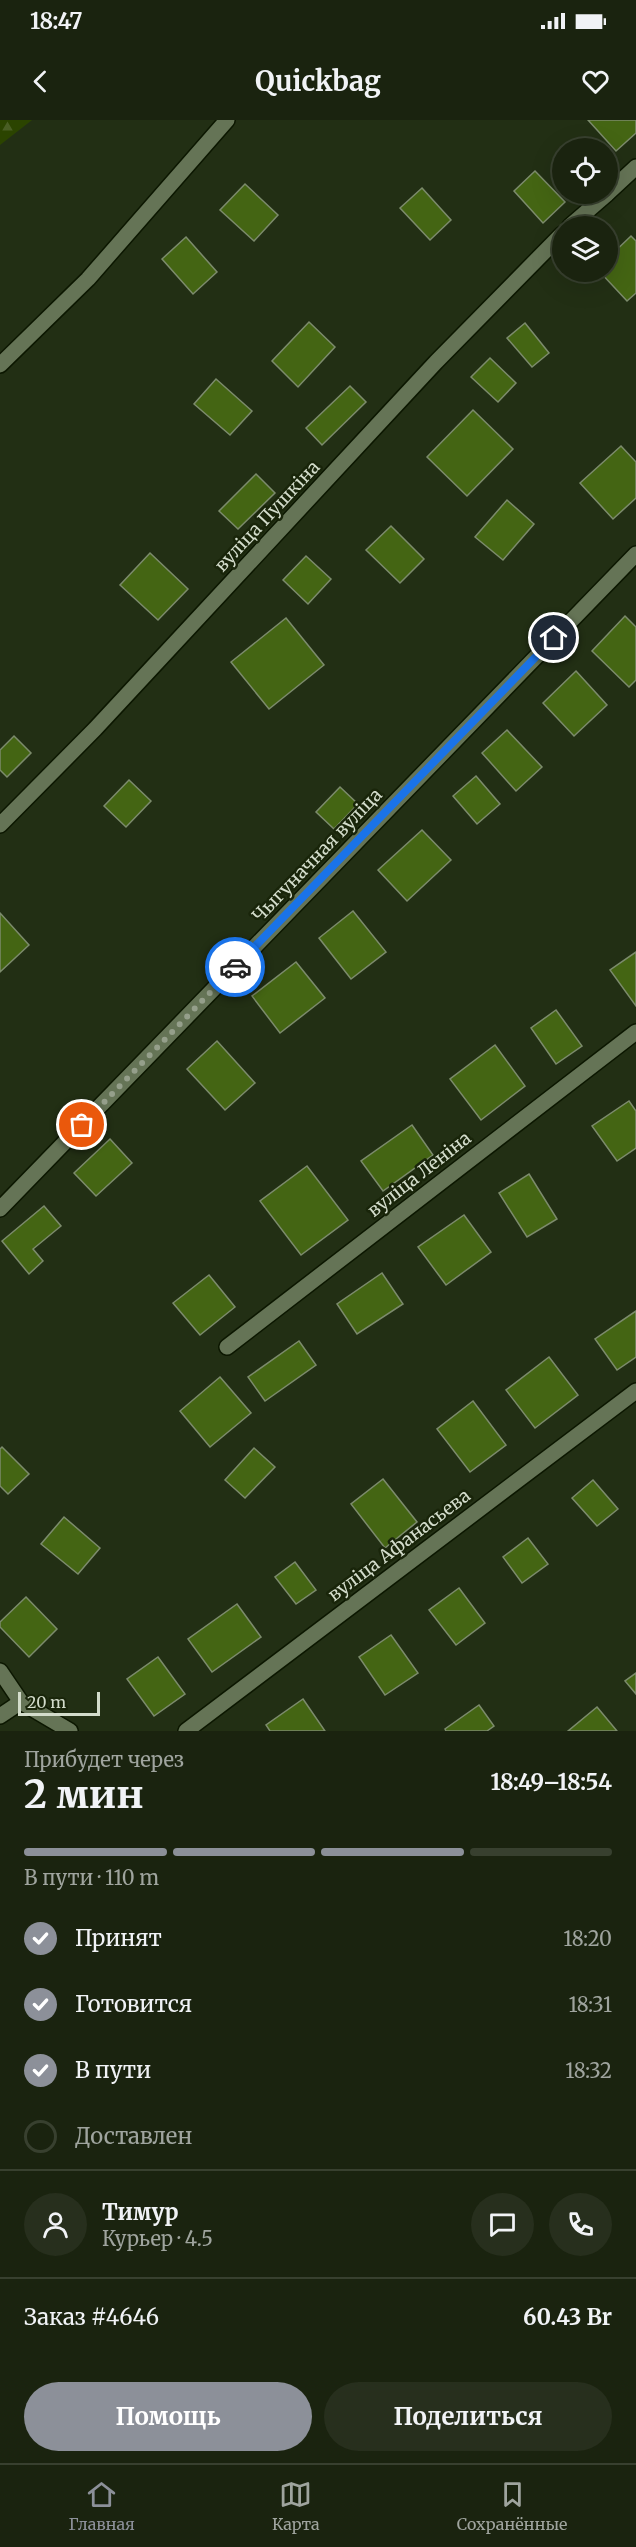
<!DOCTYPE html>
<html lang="ru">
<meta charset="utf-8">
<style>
body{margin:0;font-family:Merriweather,serif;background:#272f1d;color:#f1f3f6;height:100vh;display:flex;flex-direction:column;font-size:22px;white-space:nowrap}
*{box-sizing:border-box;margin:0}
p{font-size:20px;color:#9fa49e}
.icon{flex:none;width:33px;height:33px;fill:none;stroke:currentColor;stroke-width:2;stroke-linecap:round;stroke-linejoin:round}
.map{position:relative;height:1611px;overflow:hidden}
.panel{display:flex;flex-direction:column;background:#1a230f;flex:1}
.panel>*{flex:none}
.fabs{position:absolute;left:552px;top:18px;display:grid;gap:12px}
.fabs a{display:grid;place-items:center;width:66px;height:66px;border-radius:50%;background:#1a230f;box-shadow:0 6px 24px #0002,0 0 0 2px #38402f;font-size:30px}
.scale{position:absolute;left:18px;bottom:15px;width:82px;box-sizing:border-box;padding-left:6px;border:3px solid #d3dccb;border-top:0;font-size:16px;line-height:21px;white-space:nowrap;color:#d3dccb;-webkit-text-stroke:4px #19250a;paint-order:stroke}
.pin{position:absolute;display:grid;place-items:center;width:51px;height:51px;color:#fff;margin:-26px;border:3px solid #fff;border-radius:50%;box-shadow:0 2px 6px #0007}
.courier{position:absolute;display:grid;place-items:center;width:60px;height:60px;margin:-30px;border:4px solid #1a73e8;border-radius:50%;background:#fff;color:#222;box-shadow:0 2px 8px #0007}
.summary em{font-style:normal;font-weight:700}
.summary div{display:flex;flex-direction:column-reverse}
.summary{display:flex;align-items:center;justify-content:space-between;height:102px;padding:0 24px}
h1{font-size:39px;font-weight:700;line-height:45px}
.bar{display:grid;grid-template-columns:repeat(4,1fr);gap:9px 6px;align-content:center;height:72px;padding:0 24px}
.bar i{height:8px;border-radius:4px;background:#38402f}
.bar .on{background:#8c9099}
.bar p{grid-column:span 4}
.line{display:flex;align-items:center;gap:15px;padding:0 24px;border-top:2px solid #38402f}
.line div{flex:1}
.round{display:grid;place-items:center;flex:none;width:63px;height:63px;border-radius:32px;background:#272f1d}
ol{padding:0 24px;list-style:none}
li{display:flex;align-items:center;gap:18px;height:66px}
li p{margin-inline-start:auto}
li .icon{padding:6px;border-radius:50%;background:#8c9099;color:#fff;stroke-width:4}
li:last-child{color:#9fa49e}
li i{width:33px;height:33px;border:3px solid #38402f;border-radius:50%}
.cta{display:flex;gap:12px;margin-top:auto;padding:12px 24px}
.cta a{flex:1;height:69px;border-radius:36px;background:#8c9099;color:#fff;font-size:24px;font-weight:700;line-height:69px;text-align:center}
.cta a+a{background:#272f1d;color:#f1f3f6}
.status{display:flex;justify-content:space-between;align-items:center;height:42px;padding:0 30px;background:#1a230f;direction:ltr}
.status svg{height:16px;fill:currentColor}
header{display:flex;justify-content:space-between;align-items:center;height:78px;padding:0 24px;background:#1a230f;font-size:27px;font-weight:700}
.tab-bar{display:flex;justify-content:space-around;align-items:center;height:84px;border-top:2px solid #38402f;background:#1a230f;font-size:16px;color:#9fa49e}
.tab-bar a{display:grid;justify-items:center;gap:3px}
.tab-bar .on{color:#8c9099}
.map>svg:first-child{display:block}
.forest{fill:url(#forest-firs)}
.building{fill:#446513;stroke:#7c8b6c;stroke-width:1.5}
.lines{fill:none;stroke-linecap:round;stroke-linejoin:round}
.minor-casing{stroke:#0c1700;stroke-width:18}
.minor{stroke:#657456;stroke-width:15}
.done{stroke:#959f8b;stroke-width:6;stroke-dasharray:0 10.8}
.route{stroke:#1a73e8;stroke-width:8}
.labels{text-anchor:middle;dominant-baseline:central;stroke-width:5;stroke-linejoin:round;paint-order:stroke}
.street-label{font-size:18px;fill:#d3dccb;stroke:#19250a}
</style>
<div class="status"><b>18:47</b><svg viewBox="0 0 49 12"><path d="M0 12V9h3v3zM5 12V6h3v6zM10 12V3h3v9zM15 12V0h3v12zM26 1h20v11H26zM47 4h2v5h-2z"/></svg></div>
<header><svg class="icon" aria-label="back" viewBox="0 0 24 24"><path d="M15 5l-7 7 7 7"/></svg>Quickbag<svg class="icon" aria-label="heart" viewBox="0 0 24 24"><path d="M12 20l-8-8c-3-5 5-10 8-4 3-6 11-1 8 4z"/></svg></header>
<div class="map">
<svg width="636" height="1611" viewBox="0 0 636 1611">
<defs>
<pattern id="forest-firs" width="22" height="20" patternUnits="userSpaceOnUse" patternTransform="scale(1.5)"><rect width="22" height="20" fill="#2b4400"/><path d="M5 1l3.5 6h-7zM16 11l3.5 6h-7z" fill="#495e24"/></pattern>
</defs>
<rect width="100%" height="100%" fill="#222f14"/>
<!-- forest -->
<polygon class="forest" points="0,0 32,0 0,25"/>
<!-- building -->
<g class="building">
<polygon points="588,0 636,0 636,13 616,31"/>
<polygon points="535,51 565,82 543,103 514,71"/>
<polygon points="245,64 278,95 254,121 220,90"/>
<polygon points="422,68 451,100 430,120 400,88"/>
<polygon points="631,116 636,121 636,173 627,181 600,152 608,152 608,138"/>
<polygon points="186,117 217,152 193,174 162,139"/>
<polygon points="309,202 335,227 298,267 272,241"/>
<polygon points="525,203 549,233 532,247 507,218"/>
<polygon points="490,238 516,263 498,282 471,257"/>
<polygon points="216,259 252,291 230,315 194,284"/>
<polygon points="350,266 366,282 322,325 306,308"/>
<polygon points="473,290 513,329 467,376 427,337"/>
<polygon points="621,326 636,342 636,378 613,399 580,363"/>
<polygon points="256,354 275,373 238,409 219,391"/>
<polygon points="507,380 534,404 503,440 475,417"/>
<polygon points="391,406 424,439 400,463 366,430"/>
<polygon points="150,433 188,469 158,500 120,465"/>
<polygon points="306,436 331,459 308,484 283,460"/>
<polygon points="625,496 636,507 636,560 629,567 592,531"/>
<polygon points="286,498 324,545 269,589 231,542"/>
<polygon points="576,551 607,585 574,616 543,583"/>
<polygon points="507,610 542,647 516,671 482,633"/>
<polygon points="14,616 31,633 7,657 0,650 0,630"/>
<polygon points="476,656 500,684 477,704 453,676"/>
<polygon points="129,660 151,681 126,707 104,686"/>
<polygon points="340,667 358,684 334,709 316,692"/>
<polygon points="422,710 451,740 407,781 378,750"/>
<polygon points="353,791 386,832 351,859 319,818"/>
<polygon points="0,793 29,825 0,852"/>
<polygon points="636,832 636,886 610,850"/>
<polygon points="296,842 325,878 280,913 252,876"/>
<polygon points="556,890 582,926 556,944 531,908"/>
<polygon points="217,921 255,963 225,990 187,949"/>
<polygon points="495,925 525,966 481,1000 450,959"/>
<polygon points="629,981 636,991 636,1028 617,1041 592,1006"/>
<polygon points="412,1005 433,1035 383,1071 361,1041"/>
<polygon points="110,1019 132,1043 96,1076 74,1053"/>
<polygon points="307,1046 348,1100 301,1135 260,1081"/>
<polygon points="529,1054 557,1099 527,1117 499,1073"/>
<polygon points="44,1086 61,1106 33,1129 43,1141 29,1154 2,1121"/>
<polygon points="464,1095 491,1132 446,1165 418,1127"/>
<polygon points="382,1153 403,1184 357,1214 337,1184"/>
<polygon points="209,1155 235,1187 200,1215 173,1183"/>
<polygon points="636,1191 636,1237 617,1250 595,1219"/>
<polygon points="299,1221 316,1245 265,1281 248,1257"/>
<polygon points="549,1237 578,1275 535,1308 506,1270"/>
<polygon points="220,1257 251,1293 210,1327 180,1291"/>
<polygon points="473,1281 506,1325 470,1352 437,1309"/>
<polygon points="2,1327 29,1354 8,1374 0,1366 0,1329"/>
<polygon points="254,1328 275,1347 245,1378 225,1360"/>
<polygon points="383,1359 417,1402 385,1428 351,1384"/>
<polygon points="593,1360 618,1389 597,1406 572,1378"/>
<polygon points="64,1397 100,1428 78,1454 41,1424"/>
<polygon points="528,1418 548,1444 522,1463 503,1437"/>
<polygon points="295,1442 316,1470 296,1484 275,1457"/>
<polygon points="459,1468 485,1503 456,1525 429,1490"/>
<polygon points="26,1477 57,1509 29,1537 0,1507 0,1502"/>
<polygon points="237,1484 261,1517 212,1552 188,1519"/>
<polygon points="391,1515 418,1553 385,1575 359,1537"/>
<polygon points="158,1537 185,1574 154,1596 127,1559"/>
<polygon points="636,1553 636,1574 625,1561"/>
<polygon points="303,1579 325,1611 270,1611 266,1605"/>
<polygon points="479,1585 494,1606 487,1611 446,1611 445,1609"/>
<polygon points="597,1587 617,1611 568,1611"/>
</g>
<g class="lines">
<defs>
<g id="minor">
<polyline points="608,73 636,47"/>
<polyline points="570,106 607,74"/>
<polyline points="0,245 88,159 227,0"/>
<polyline points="0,705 95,609 436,242 562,114"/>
<polyline points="0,1089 636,434"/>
<polyline points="227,1227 636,912"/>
<polyline points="0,1551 21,1582 70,1611"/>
<polyline points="0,1596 21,1582"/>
<polyline points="186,1611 636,1271"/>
</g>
</defs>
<!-- minor casing -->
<use href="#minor" class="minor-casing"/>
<!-- minor -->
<use href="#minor" class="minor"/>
</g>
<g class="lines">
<!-- done -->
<polyline class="done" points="82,1005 235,847"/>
<!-- route -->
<polyline class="route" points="235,847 554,518"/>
</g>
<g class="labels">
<!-- street labels -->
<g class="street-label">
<text transform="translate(267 396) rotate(-47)">вуліца Пушкіна</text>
<text transform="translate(317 735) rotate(-46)">Чыгуначная вуліца</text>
<text transform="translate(419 1054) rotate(-38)">вуліца Леніна</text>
<text transform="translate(399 1425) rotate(-37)">вуліца Афанасьева</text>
</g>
</g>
</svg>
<div class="fabs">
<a><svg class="icon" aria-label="locate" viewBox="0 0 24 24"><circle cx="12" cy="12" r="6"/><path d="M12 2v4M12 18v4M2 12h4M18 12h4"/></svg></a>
<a><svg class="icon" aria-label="layers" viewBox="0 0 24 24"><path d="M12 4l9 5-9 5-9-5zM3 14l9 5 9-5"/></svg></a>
</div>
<div class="scale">20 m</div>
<div class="pin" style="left:82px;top:1005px;background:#ea580c"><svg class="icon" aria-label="bag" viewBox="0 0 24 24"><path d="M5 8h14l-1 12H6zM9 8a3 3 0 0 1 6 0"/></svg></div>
<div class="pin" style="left:554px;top:518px;background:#1f2937"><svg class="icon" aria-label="home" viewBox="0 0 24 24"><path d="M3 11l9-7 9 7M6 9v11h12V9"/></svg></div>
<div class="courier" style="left:235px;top:847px"><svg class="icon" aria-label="car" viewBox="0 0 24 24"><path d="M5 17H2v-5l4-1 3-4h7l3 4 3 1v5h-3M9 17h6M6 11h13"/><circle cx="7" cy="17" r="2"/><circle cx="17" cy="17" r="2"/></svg></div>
</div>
<section class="panel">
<div class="summary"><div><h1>2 мин</h1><p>Прибудет через</p></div><em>18:49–18:54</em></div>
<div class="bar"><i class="on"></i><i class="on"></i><i class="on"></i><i></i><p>В пути · 110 m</p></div>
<ol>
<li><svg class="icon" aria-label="check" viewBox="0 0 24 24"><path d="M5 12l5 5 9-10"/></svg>Принят<p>18:20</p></li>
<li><svg class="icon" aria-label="check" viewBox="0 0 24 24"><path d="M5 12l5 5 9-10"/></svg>Готовится<p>18:31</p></li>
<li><svg class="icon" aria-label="check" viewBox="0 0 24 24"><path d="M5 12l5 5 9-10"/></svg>В пути<p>18:32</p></li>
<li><i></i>Доставлен</li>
</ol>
<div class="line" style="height:108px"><a class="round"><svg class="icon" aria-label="person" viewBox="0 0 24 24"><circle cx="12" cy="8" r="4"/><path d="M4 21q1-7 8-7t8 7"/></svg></a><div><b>Тимур</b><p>Курьер · 4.5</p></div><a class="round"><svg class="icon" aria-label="chat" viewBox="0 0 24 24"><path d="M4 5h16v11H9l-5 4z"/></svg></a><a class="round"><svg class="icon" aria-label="phone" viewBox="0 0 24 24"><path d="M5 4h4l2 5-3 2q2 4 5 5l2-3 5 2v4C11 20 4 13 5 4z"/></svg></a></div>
<div class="line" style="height:78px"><div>Заказ #4646</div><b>60.43 Br</b></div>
<div class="cta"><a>Помощь</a><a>Поделиться</a></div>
</section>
<nav class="tab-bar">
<a class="on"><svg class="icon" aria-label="home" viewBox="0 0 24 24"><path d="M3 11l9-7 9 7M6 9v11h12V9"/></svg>Главная</a>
<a><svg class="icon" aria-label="map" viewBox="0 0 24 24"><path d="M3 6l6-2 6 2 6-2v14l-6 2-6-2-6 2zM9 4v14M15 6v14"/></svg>Карта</a>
<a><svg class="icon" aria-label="saved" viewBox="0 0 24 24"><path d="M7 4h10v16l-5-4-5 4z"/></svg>Сохранённые</a>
</nav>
